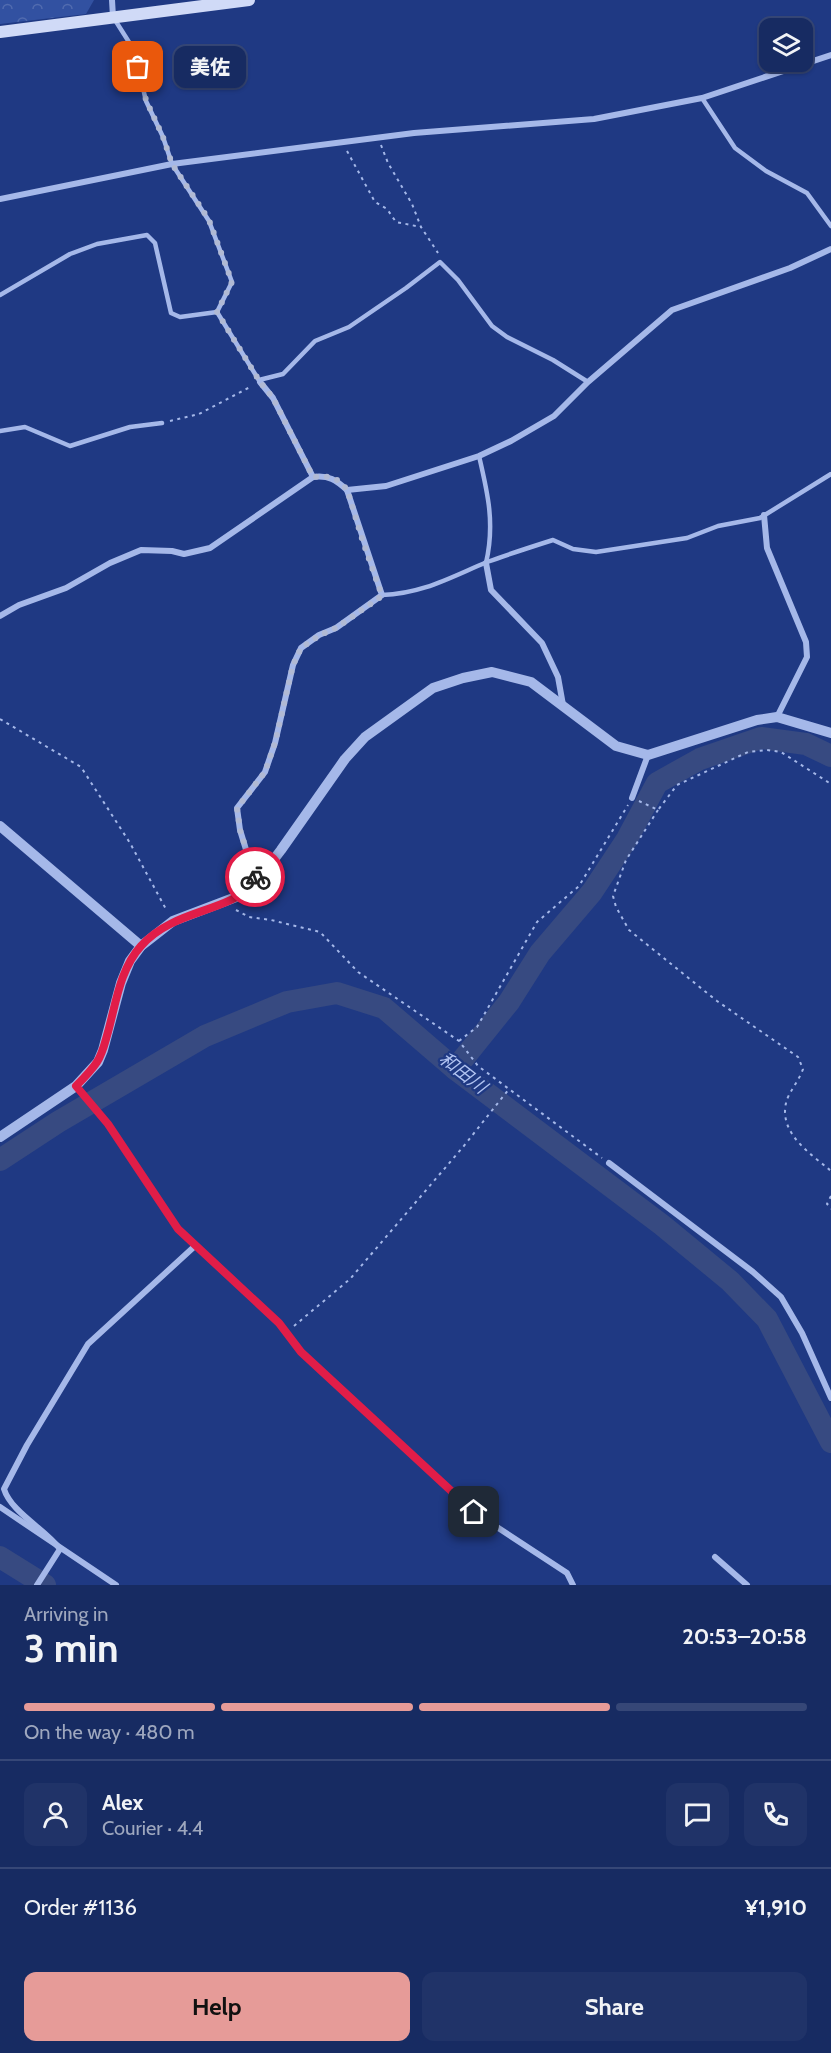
<!DOCTYPE html>
<meta charset="utf-8">
<style>
body{margin:0;font-family:Cabin,"Noto Sans JP",sans-serif;background:#203368;color:#f1f3f6;height:100vh;display:flex;flex-direction:column;font-size:22px;white-space:nowrap}
*{box-sizing:border-box;margin:0}
p{font-size:20px;color:#9ea7be}
.icon{flex:none;width:33px;height:33px;fill:none;stroke:currentColor;stroke-width:2;stroke-linecap:round;stroke-linejoin:round}
.map{position:relative;height:1585px;overflow:hidden}
.sheet{display:flex;flex-direction:column;background:#172b62;flex:1}
.sheet>*{flex:none}
.controls{position:absolute;left:759px;top:18px;display:grid;gap:12px}
.controls a{display:grid;place-items:center;width:54px;height:54px;border-radius:12px;background:#172b62;box-shadow:0 2px 4px #0004,0 0 0 2px #364777;font-size:30px}
.pin{position:absolute;display:grid;place-items:center;width:51px;height:51px;color:#fff;margin:-26px;border-radius:12px;box-shadow:0 3px 9px #0006}
.courier{position:absolute;display:grid;place-items:center;width:60px;height:60px;margin:-30px;border:4px solid #e11d48;border-radius:50%;background:#fff;color:#222;box-shadow:0 2px 8px #0007}
.bubble{position:absolute;height:42px;border-radius:12px;background:#172b62;box-shadow:0 2px 4px #0004,0 0 0 2px #364777;font-size:20px;font-weight:800;line-height:42px;text-align:center}
.overview em{font-style:normal;font-weight:800}
.overview div{display:flex;flex-direction:column-reverse}
.overview{display:flex;align-items:center;justify-content:space-between;height:102px;padding:0 24px}
h1{font-size:39px;font-weight:800;line-height:45px}
.bar{display:grid;grid-template-columns:repeat(4,1fr);gap:9px 6px;align-content:center;height:72px;padding:0 24px}
.bar i{height:8px;border-radius:4px;background:#364777}
.bar .active{background:#e69b98}
.bar p{grid-column:span 4}
.line{display:flex;align-items:center;gap:15px;padding:0 24px;border-top:2px solid #364777}
.line div{flex:1}
.round{display:grid;place-items:center;flex:none;width:63px;height:63px;border-radius:12px;background:#203368}
.primary-button{display:flex;gap:12px;margin-top:auto;padding:12px 24px}
.primary-button a{flex:1;height:69px;border-radius:12px;background:#e69b98;color:#111;font-size:24px;font-weight:800;line-height:69px;text-align:center}
.primary-button a+a{background:#203368;color:#f1f3f6}
.map>svg:first-child{display:block}
.forest{fill:url(#forest-crowns)}
.lines{fill:none;stroke-linecap:round;stroke-linejoin:round}
.river{stroke:#374a81;stroke-width:22}
.path{stroke:#a5b8e9;stroke-width:2;stroke-dasharray:3 4.5;stroke-linecap:butt}
.service{stroke:#a5b8e9;stroke-width:4.5}
.minor{stroke:#a5b8e9;stroke-width:6}
.tertiary{stroke:#a5b8e9;stroke-width:10}
.secondary{stroke:#d0daf7;stroke-width:12}
.done{stroke:#b1bad4;stroke-width:6;stroke-dasharray:0 10.8}
.route{stroke:#e11d48;stroke-width:8}
.labels{text-anchor:middle;dominant-baseline:central;stroke-width:4.5;stroke-linejoin:round;paint-order:stroke}
.water-label{font-size:18px;font-style:italic;fill:#b1c3f1;stroke:#1f3983}
</style>
<div class="map">
<svg width="831" height="1585" viewBox="0 0 831 1585">
<defs>
<pattern id="forest-crowns" width="20" height="18" patternUnits="userSpaceOnUse" patternTransform="scale(1.5)"><rect width="20" height="18" fill="#3251a1"/><path d="M2 6a3 3 0 1 1 6 0M12 15a3 3 0 1 1 6 0" fill="none" stroke="#516baf"/></pattern>
</defs>
<rect width="100%" height="100%" fill="#1f3983"/>
<!-- forest -->
<polygon class="forest" points="0,0 94,0 86,14 0,24"/>
<g class="lines">
<!-- river -->
<g class="river">
<polyline points="455,1069 509,1002 540,953 592,892 627,839 657,783 700,759 761,738 806,744 831,756"/>
<polyline points="0,1160 58,1122 205,1036 287,1002 337,993 384,1008 455,1069 662,1225 730,1281 767,1319 831,1442"/>
<polyline points="0,1557 45,1585"/>
</g>
<!-- path -->
<g class="path">
<polyline points="381,145 388,163 412,204 421,227 438,253"/>
<polyline points="347,151 375,202 387,209 396,222 421,227"/>
<polyline points="170,421 199,414 252,386"/>
<polyline points="0,719 81,767 130,843 167,911"/>
<polyline points="639,801 658,810 677,785 748,752 767,750 781,752 831,784"/>
<path d="M658 810 626 860 613 896 616 907 629 930 717 1001 798 1057 803 1069C799 1081 788 1093 786 1103 779 1134 811 1154 831 1171"/>
<polyline points="236,910 249,917 271,920 320,932 358,972 459,1041 478,1066 602,1158"/>
<polyline points="459,1041 477,1027 537,922 579,886 628,805"/>
<polyline points="831,1196 827,1204 831,1209"/>
<polyline points="294,1326 350,1279 463,1147 509,1089"/>
</g>
<!-- service -->
<g class="service">
<polyline points="115,20 134,50 146,101 163,137 172,164 209,221 232,282 217,312 260,382"/>
<polyline points="702,98 735,148 766,171 807,193 831,226"/>
<polyline points="0,295 70,254 97,244 147,235 155,243 171,313 180,317 217,312"/>
<polyline points="259,380 283,374 315,341 349,327 406,288 440,262 458,280 492,326 507,337 553,360 588,382"/>
<polyline points="0,431 25,427 70,446 130,427 162,423"/>
<path d="M479 456C488 494 495 524 486 563"/>
<path d="M382 595C422 594 451 577 487 562 509 554 531 547 553 540L573 549 596 552 687 538 718 526 760 518 831 474"/>
</g>
<!-- minor -->
<g class="minor">
<polyline points="112,0 113,17"/>
<polyline points="0,199 172,164 414,133 594,119 702,98 831,55"/>
<polyline points="260,382 273,398 313,477"/>
<polyline points="347,490 386,486 479,456 511,441 554,416 588,382 672,310 790,268 831,249"/>
<polyline points="764,515 767,548 806,642 807,657 777,717"/>
<polyline points="486,563 491,590 542,643 558,677 563,705"/>
<path d="M0 616 19 605 66 588 110 563 141 550 172 551 184 554 210 548 313 477C329 475 336 480 347 490L382 595 336 628 319 635 301 648 293 665 275 743 265 772 237 808 240 830 256 882"/>
<polyline points="632,798 648,755"/>
<polyline points="76,1086 108,1124 178,1229 279,1323 301,1352 474,1512 567,1573 573,1585"/>
<polyline points="609,1163 753,1272 781,1297 802,1333 831,1398"/>
<polyline points="0,1507 116,1585"/>
<path d="M60 1549C45 1529 11 1512 4 1489L27 1445 88 1344 196 1245"/>
<polyline points="715,1557 747,1585"/>
<polyline points="37,1585 60,1549"/>
</g>
<!-- tertiary -->
<g class="tertiary">
<polyline points="0,826 141,946"/>
<polyline points="0,1137 76,1086 98,1062 103,1050 121,983 130,961 141,946 173,921 244,894 256,883 281,850 345,759 365,737 433,688 463,678 492,672 531,682 616,746 648,755 757,720 777,717 831,733"/>
</g>
<!-- secondary -->
<polyline class="secondary" points="0,32 249,0"/>
</g>
<g class="lines">
<!-- done -->
<polyline class="done" points="138,67 146,100 163,137 172,164 209,220 232,282 217,312 260,382 273,398 313,477 324,476 336,479 347,489 363,542 382,596 336,628 320,635 301,648 293,665 275,743 265,772 237,808 240,830 255,877"/>
<!-- route -->
<path class="route" d="M255 877 256 883C224 914 174 909 141 946 120 969 116 1003 108 1032 105 1042 103 1053 97 1062 91 1071 83 1079 76 1086L108 1124 178 1229 279 1323 301 1352 474 1512"/>
</g>
<g class="labels">
<!-- water labels -->
<g class="water-label">
<text transform="translate(463 1073) rotate(38)">和田川</text>
</g>
</g>
</svg>
<div class="controls">
<a><svg class="icon" aria-label="layers" viewBox="0 0 24 24"><path d="M12 4l9 5-9 5-9-5zM3 14l9 5 9-5"/></svg></a>
</div>
<div class="pin" style="left:138px;top:67px;background:#ea580c"><svg class="icon" aria-label="bag" viewBox="0 0 24 24"><path d="M5 8h14l-1 12H6zM9 8a3 3 0 0 1 6 0"/></svg></div>
<div class="pin" style="left:474px;top:1512px;background:#1f2937"><svg class="icon" aria-label="home" viewBox="0 0 24 24"><path d="M3 11l9-7 9 7M6 9v11h12V9"/></svg></div>
<div class="courier" style="left:255px;top:877px"><svg class="icon" aria-label="bike" viewBox="0 0 24 24"><circle cx="6" cy="16" r="4"/><circle cx="18" cy="16" r="4"/><path d="M6 16l4-8h5l3 8M10 8l3 8H6M13 5h3"/></svg></div>
<div class="bubble" style="left:174px;top:46px;width:72px">美佐</div>
</div>
<section class="sheet">
<div class="overview"><div><h1>3 min</h1><p>Arriving in</p></div><em>20:53–20:58</em></div>
<div class="bar"><i class="active"></i><i class="active"></i><i class="active"></i><i></i><p>On the way · 480 m</p></div>
<div class="line" style="height:108px"><a class="round"><svg class="icon" aria-label="person" viewBox="0 0 24 24"><circle cx="12" cy="8" r="4"/><path d="M4 21q1-7 8-7t8 7"/></svg></a><div><b>Alex</b><p>Courier · 4.4</p></div><a class="round"><svg class="icon" aria-label="chat" viewBox="0 0 24 24"><path d="M4 5h16v11H9l-5 4z"/></svg></a><a class="round"><svg class="icon" aria-label="phone" viewBox="0 0 24 24"><path d="M5 4h4l2 5-3 2q2 4 5 5l2-3 5 2v4C11 20 4 13 5 4z"/></svg></a></div>
<div class="line" style="height:78px"><div>Order #1136</div><b>¥1,910</b></div>
<div class="primary-button"><a>Help</a><a>Share</a></div>
</section>
